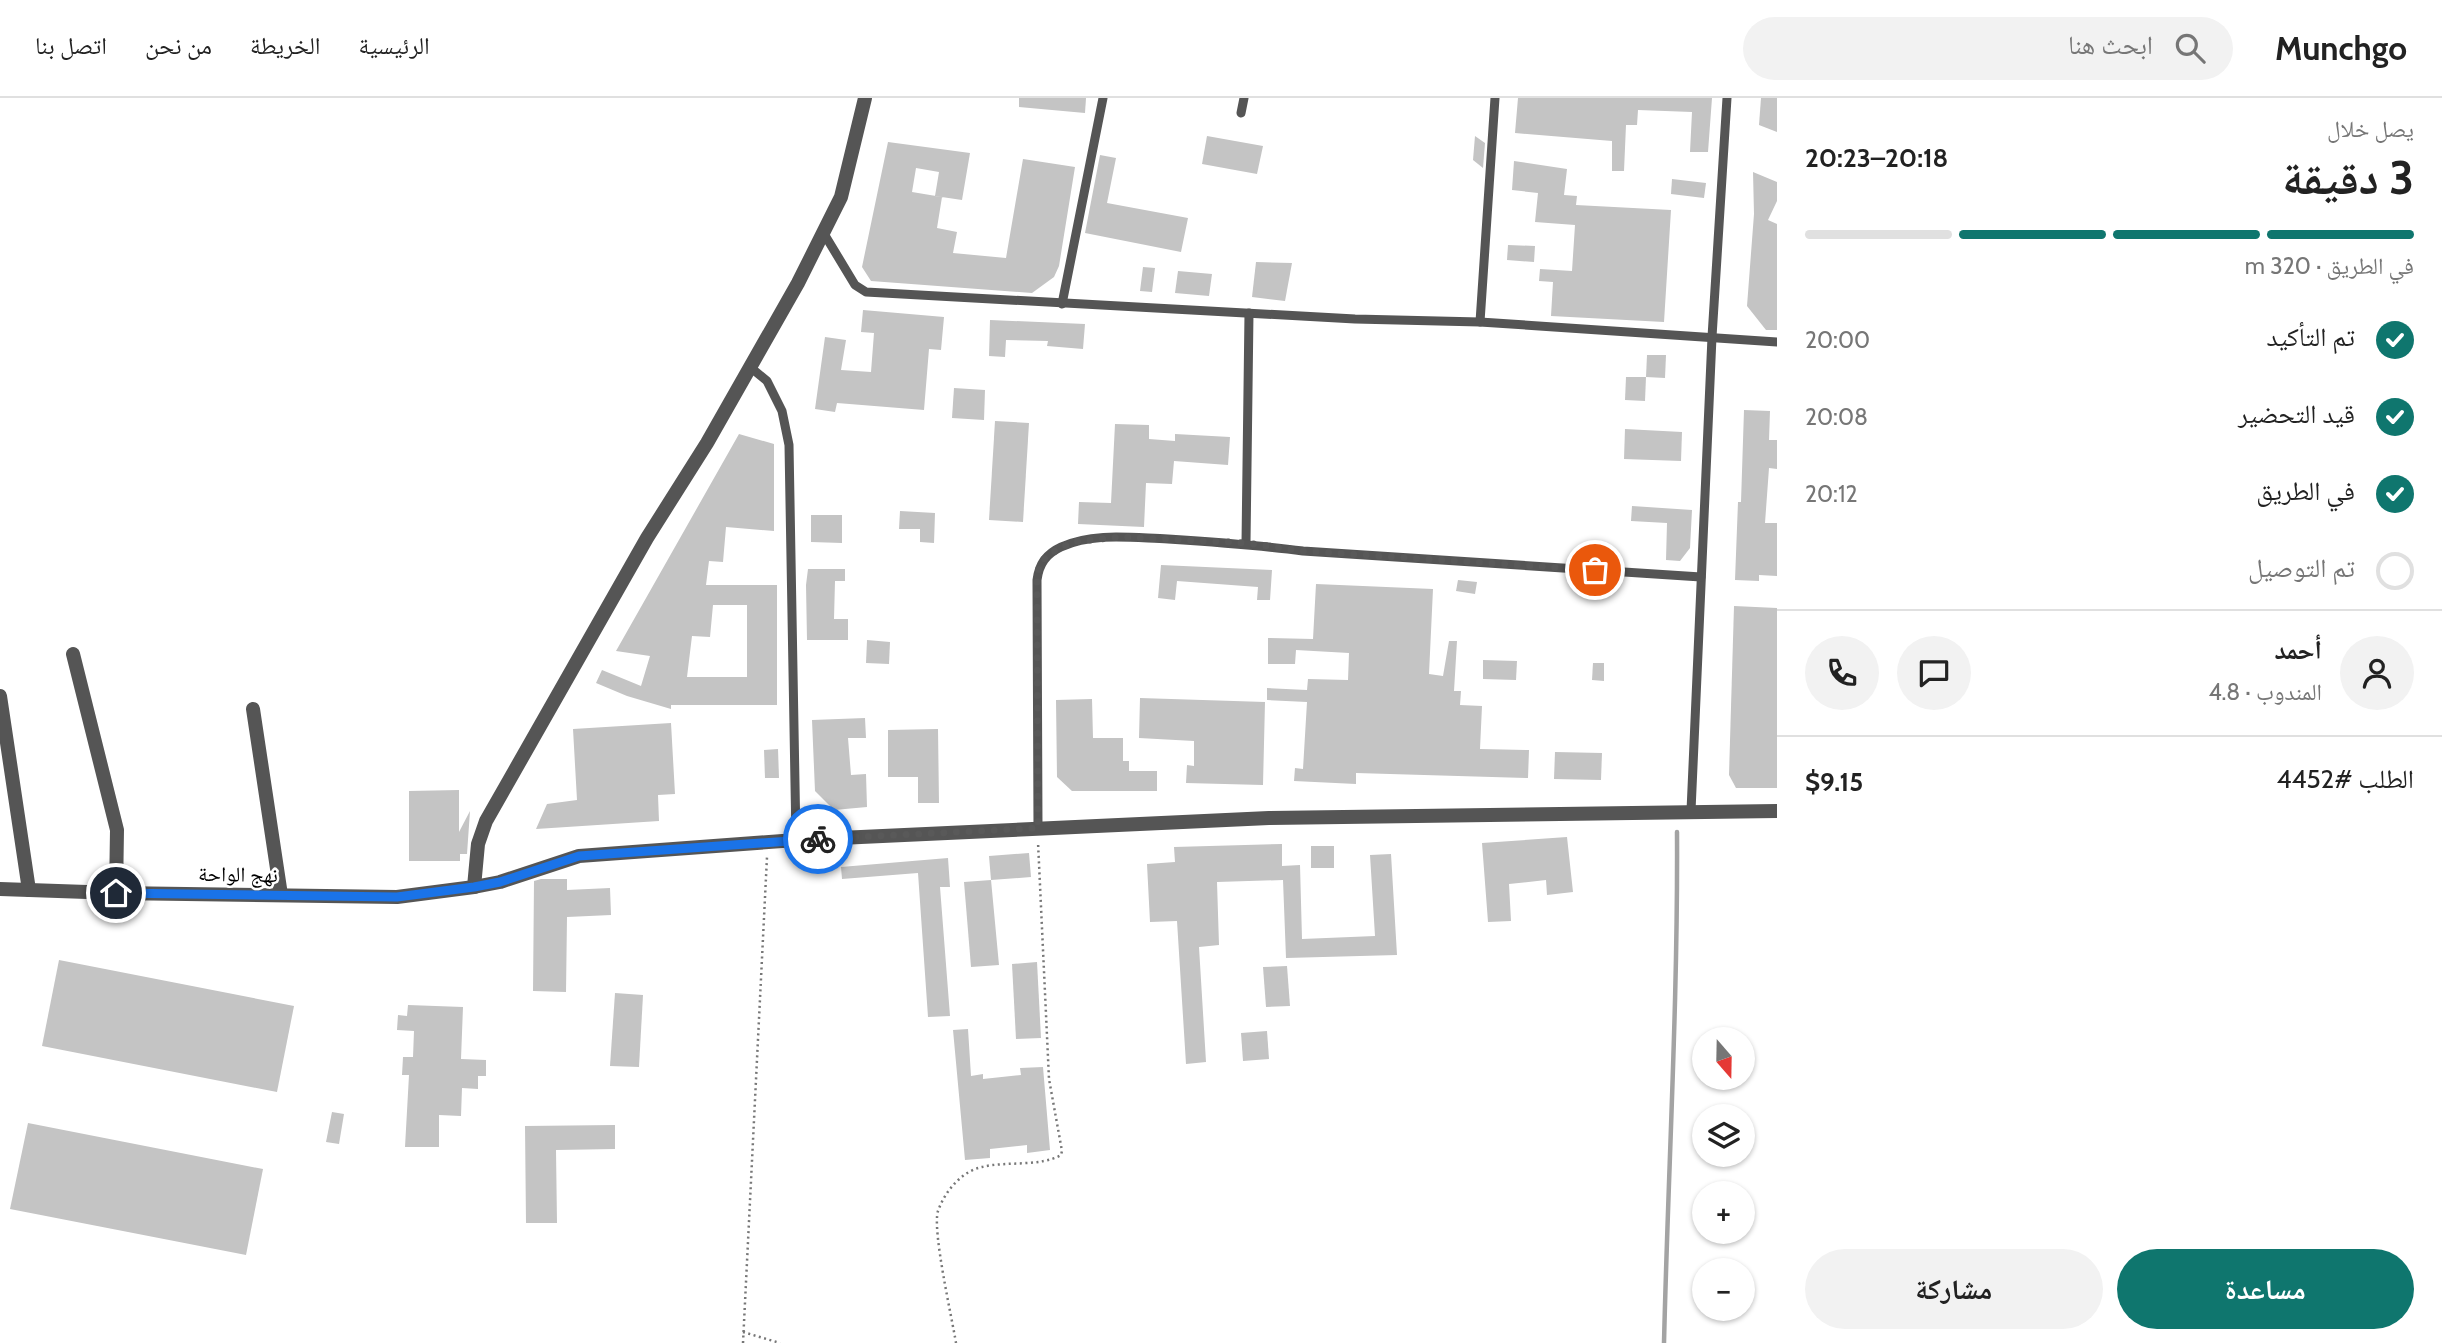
<!DOCTYPE html>
<html lang="ar">
<meta charset="utf-8">
<style>
body{margin:0;font-family:Cabin,"Noto Naskh Arabic",sans-serif;background:#f2f2f2;color:#222;direction:rtl;height:100vh;display:flex;flex-direction:column;font-size:26px;white-space:nowrap}
*{box-sizing:border-box;margin:0}
p{font-size:23px;color:#767676}
.icon{flex:none;width:38px;height:38px;fill:none;stroke:currentColor;stroke-width:2;stroke-linecap:round;stroke-linejoin:round}
.map{position:relative;flex:1;overflow:hidden;direction:ltr}
.sheet{display:flex;flex-direction:column;background:#fff;width:665px}
.sheet>*{flex:none}
.needle{width:46px;rotate:160deg}
.fabs{position:absolute;left:1692px;top:929px;display:grid;gap:14px}
.fabs a{display:grid;place-items:center;width:63px;height:63px;border-radius:50%;background:#fff;box-shadow:0 2px 5px #0004;font-size:35px}
.pin{position:absolute;display:grid;place-items:center;width:60px;height:60px;color:#fff;margin:-30px;border:4px solid #fff;border-radius:50%;box-shadow:0 2px 7px #0007}
.courier{position:absolute;display:grid;place-items:center;width:70px;height:70px;margin:-35px;border:5px solid #1a73e8;border-radius:50%;background:#fff;color:#222;box-shadow:0 2px 9px #0007}
.head em{font-style:normal;font-weight:700}
.head div{display:flex;flex-direction:column-reverse}
.head{display:flex;align-items:center;justify-content:space-between;height:119px;padding:0 28px}
h1{font-size:46px;font-weight:700;line-height:52px}
.bar{display:grid;grid-template-columns:repeat(4,1fr);gap:10px 7px;align-content:center;height:84px;padding:0 28px}
.bar i{height:9px;border-radius:5px;background:#e0e0e0}
.bar .current{background:#0f766e}
.bar p{grid-column:span 4}
.line{display:flex;align-items:center;gap:18px;padding:0 28px;border-top:2px solid #e0e0e0}
.line div{flex:1}
.round{display:grid;place-items:center;flex:none;width:74px;height:74px;border-radius:37px;background:#f2f2f2}
ol{padding:0 28px;list-style:none}
li{display:flex;align-items:center;gap:21px;height:77px}
li p{margin-inline-start:auto}
li .icon{padding:7px;border-radius:50%;background:#0f766e;color:#fff;stroke-width:4}
li:last-child{color:#767676}
li i{width:38px;height:38px;border:4px solid #e0e0e0;border-radius:50%}
.primary-button{display:flex;gap:14px;margin-top:auto;padding:14px 28px}
.primary-button a{flex:1;height:80px;border-radius:42px;background:#0f766e;color:#fff;font-size:28px;font-weight:700;line-height:80px;text-align:center}
.primary-button a+a{background:#f2f2f2;color:#222}
header{display:flex;align-items:center;gap:42px;box-sizing:border-box;height:98px;padding:0 35px;background:#fff;border-bottom:2px solid #e0e0e0}
header strong{font-size:33px}
nav{display:flex;gap:38px;margin-inline-start:auto;font-size:24px}
.search{width:490px;height:63px;background:#f2f2f2;display:flex;align-items:center;gap:18px;box-sizing:border-box;padding:0 24px;border-radius:38px;color:#767676;font-size:26px}
main{display:flex;flex:1;min-height:0}
.map>svg:first-child{display:block}
.lines{fill:none;stroke-linecap:round;stroke-linejoin:round}
.stream{stroke:#a3a3a3;stroke-width:4.5}
.building{fill:#c4c4c4;fill-rule:evenodd}
.path{stroke:#777;stroke-width:2.5;stroke-dasharray:2 3.5;stroke-linecap:butt}
.service{stroke:#555;stroke-width:9}
.minor{stroke:#555;stroke-width:14}
.tertiary{stroke:#555;stroke-width:14}
.done{stroke:#595959;stroke-width:7;stroke-dasharray:0 12.6}
.route{stroke:#1a73e8;stroke-width:9}
.labels{text-anchor:middle;dominant-baseline:central;stroke-width:5;stroke-linejoin:round;paint-order:stroke}
.street-label{font-size:21px;fill:#000;stroke:#fff}
</style>
<header>
<strong>Munchgo</strong>
<div class="search"><svg class="icon" aria-label="search" viewBox="0 0 24 24"><circle cx="10" cy="10" r="6"/><path d="M15 15l6 6"/></svg>ابحث هنا</div>
<nav><a>الرئيسية</a><a>الخريطة</a><a>من نحن</a><a>اتصل بنا</a></nav>
</header>
<main>
<section class="sheet">
<div class="head"><div><h1>3 دقيقة</h1><p>يصل خلال</p></div><em>20:18–20:23</em></div>
<div class="bar"><i class="current"></i><i class="current"></i><i class="current"></i><i></i><p>في الطريق · 320 m</p></div>
<ol>
<li><svg class="icon" aria-label="check" viewBox="0 0 24 24"><path d="M5 12l5 5 9-10"/></svg>تم التأكيد<p>20:00</p></li>
<li><svg class="icon" aria-label="check" viewBox="0 0 24 24"><path d="M5 12l5 5 9-10"/></svg>قيد التحضير<p>20:08</p></li>
<li><svg class="icon" aria-label="check" viewBox="0 0 24 24"><path d="M5 12l5 5 9-10"/></svg>في الطريق<p>20:12</p></li>
<li><i></i>تم التوصيل</li>
</ol>
<div class="line" style="height:126px"><a class="round"><svg class="icon" aria-label="person" viewBox="0 0 24 24"><circle cx="12" cy="8" r="4"/><path d="M4 21q1-7 8-7t8 7"/></svg></a><div><b>أحمد</b><p>المندوب · 4.8</p></div><a class="round"><svg class="icon" aria-label="chat" viewBox="0 0 24 24"><path d="M4 5h16v11H9l-5 4z"/></svg></a><a class="round"><svg class="icon" aria-label="phone" viewBox="0 0 24 24"><path d="M5 4h4l2 5-3 2q2 4 5 5l2-3 5 2v4C11 20 4 13 5 4z"/></svg></a></div>
<div class="line" style="height:91px"><div>الطلب #4452</div><b>$9.15</b></div>
<div class="primary-button"><a>مساعدة</a><a>مشاركة</a></div>
</section>
<div class="map">
<svg width="1777" height="1245" viewBox="0 0 1777 1245">
<rect width="100%" height="100%" fill="#fff"/>
<g class="lines">
<!-- stream -->
<path class="stream" d="M1664 1245C1668 1075 1678 905 1677 734"/>
</g>
<!-- building -->
<g class="building">
<polygon points="1019,0 1086,0 1085,15 1019,9"/>
<polygon points="1518,0 1712,0 1708,54 1690,54 1692,14 1638,12 1637,27 1626,27 1624,73 1612,73 1612,43 1515,35"/>
<polygon points="1761,0 1777,0 1777,34 1759,27"/>
<polygon points="1207,38 1263,48 1257,76 1202,66"/>
<polygon points="1475,38 1485,45 1483,70 1473,62"/>
<polygon points="888,44 970,55 962,102 935,98 939,74 916,70 912,94 942,99 937,130 957,134 953,155 1006,160 1023,61 1075,69 1059,168 1054,179 1032,195 871,183 862,169"/>
<polygon points="1100,57 1116,60 1107,105 1188,120 1181,154 1085,135"/>
<polygon points="1514,63 1567,71 1564,97 1577,98 1576,107 1671,112 1664,224 1551,218 1553,184 1539,183 1540,171 1572,173 1575,127 1535,124 1538,95 1512,92"/>
<polygon points="1753,74 1777,84 1777,103 1768,122 1777,126 1777,232 1766,232 1747,208 1754,116"/>
<polygon points="1672,81 1706,85 1704,100 1671,96"/>
<polygon points="1508,147 1535,148 1534,164 1507,162"/>
<polygon points="1256,164 1292,165 1285,203 1252,199"/>
<polygon points="1143,169 1155,170 1152,194 1140,193"/>
<polygon points="1178,173 1212,176 1209,198 1175,195"/>
<polygon points="863,212 944,219 941,252 929,251 924,312 837,305 835,314 815,311 825,239 846,242 841,272 871,274 874,235 861,234"/>
<polygon points="990,222 1085,226 1083,251 1047,248 1048,243 1006,242 1005,259 989,258"/>
<polygon points="1647,257 1666,257 1665,280 1646,279"/>
<polygon points="1626,279 1646,279 1645,303 1625,302"/>
<polygon points="954,290 985,292 984,322 952,320"/>
<polygon points="1744,312 1770,313 1769,342 1777,342 1777,371 1769,370 1765,425 1777,425 1777,478 1759,477 1759,483 1735,482 1738,404 1741,404"/>
<polygon points="995,323 1029,325 1023,424 989,422"/>
<polygon points="1115,326 1149,327 1149,341 1175,343 1175,336 1230,339 1228,367 1174,363 1172,386 1146,385 1144,429 1078,426 1079,404 1111,405"/>
<polygon points="1625,331 1682,334 1681,363 1624,361"/>
<path d="M739 336 774 346V433L726 429 723 464 709 463 706 487H777V607H671V611L627 598 596 585 602 572 641 588 650 558 616 553ZM713 507H747V579H687L692 538 710 539Z"/>
<polygon points="1632,408 1692,412 1690,450 1680,463 1666,462 1667,425 1631,423"/>
<polygon points="900,413 935,415 934,445 920,444 920,431 899,431"/>
<polygon points="811,417 842,417 842,445 811,444"/>
<polygon points="1161,467 1272,472 1270,502 1257,502 1258,489 1177,483 1175,502 1158,500"/>
<polygon points="808,471 845,471 845,483 835,483 834,521 848,521 848,542 807,542 806,487"/>
<polygon points="1458,482 1477,484 1475,496 1456,493"/>
<polygon points="1316,486 1433,491 1429,576 1443,578 1449,543 1457,543 1454,593 1461,593 1460,607 1482,608 1480,651 1529,652 1528,680 1356,675 1356,686 1294,683 1295,670 1303,671 1307,604 1267,602 1267,590 1307,592 1308,581 1348,582 1349,555 1296,552 1295,566 1268,566 1268,540 1313,541"/>
<polygon points="1734,508 1777,510 1777,690 1736,690 1729,677"/>
<polygon points="867,542 890,544 889,566 866,565"/>
<polygon points="1483,562 1517,563 1516,582 1483,581"/>
<polygon points="1593,565 1604,565 1604,583 1592,582"/>
<polygon points="1140,600 1265,604 1263,687 1186,685 1187,667 1194,668 1194,643 1139,640"/>
<polygon points="1092,601 1093,640 1123,640 1123,663 1129,663 1129,673 1157,673 1157,693 1072,693 1057,679 1056,602"/>
<polygon points="865,620 866,640 848,640 851,677 866,676 867,709 834,712 815,693 812,622"/>
<polygon points="671,625 675,696 658,697 659,723 536,731 547,706 577,702 573,631"/>
<polygon points="938,631 939,705 918,705 918,679 888,679 888,632"/>
<polygon points="778,651 779,680 765,680 764,652"/>
<polygon points="1555,654 1602,655 1601,682 1554,681"/>
<polygon points="459,692 459,734 470,713 467,756 460,756 460,763 409,763 409,693"/>
<polygon points="1567,739 1573,794 1547,797 1546,782 1509,786 1511,823 1488,824 1482,745"/>
<polygon points="1282,746 1282,768 1300,767 1302,841 1375,838 1370,757 1391,756 1397,857 1286,860 1283,782 1217,784 1219,847 1199,849 1206,964 1186,966 1177,823 1150,824 1147,766 1175,764 1174,749"/>
<rect x="1311" y="748" width="23" height="22"/>
<polygon points="1029,755 1031,779 991,782 989,758"/>
<polygon points="948,760 950,789 940,789 950,918 928,919 918,775 842,781 841,769"/>
<polygon points="541,781 567,781 567,792 610,790 611,817 567,819 566,894 533,893 534,783"/>
<polygon points="991,782 999,867 971,869 964,784"/>
<polygon points="59,862 294,908 277,994 42,948"/>
<polygon points="1037,864 1041,940 1016,941 1012,866"/>
<polygon points="1287,868 1290,908 1266,909 1263,869"/>
<polygon points="615,895 643,897 639,969 610,968"/>
<polygon points="408,907 463,909 461,961 486,962 486,978 478,978 478,991 462,990 461,1018 439,1017 439,1049 405,1049 409,977 402,977 403,959 413,959 414,933 397,932 398,917 407,918"/>
<polygon points="968,931 971,978 983,976 983,981 1021,977 1020,970 1043,969 1050,1052 1027,1055 1027,1047 990,1051 990,1060 965,1062 953,932"/>
<polygon points="1267,933 1269,961 1243,963 1241,935"/>
<polygon points="332,1014 344,1016 339,1046 326,1044"/>
<polygon points="28,1025 263,1071 246,1157 10,1111"/>
<polygon points="615,1027 615,1051 556,1052 557,1125 526,1125 525,1028"/>
</g>
<g class="lines">
<!-- path -->
<g class="path">
<polyline points="743,1234 780,1245"/>
<polyline points="743,1245 767,759"/>
<path d="M956 1245C952 1220 932 1132 938 1113 945 1093 962 1073 982 1069 1005 1063 1041 1069 1061 1057L1062 1053 1049 981 1038 744"/>
</g>
<!-- service -->
<g class="service">
<polyline points="1241,15 1244,0"/>
<polyline points="823,134 855,187 866,194 1355,221 1480,224 1777,244"/>
<polyline points="1062,206 1103,0"/>
<polyline points="1480,224 1495,0"/>
<polyline points="750,269 767,283 782,313 789,347 796,742"/>
<polyline points="1246,445 1249,215"/>
<polyline points="1691,713 1712,239 1727,0"/>
<path d="M1038 730 1037 482C1039 466 1046 456 1061 449 1094 434 1133 440 1168 441 1214 444 1258 447 1303 453L1701 479"/>
</g>
<!-- minor -->
<g class="minor">
<polyline points="73,556 117,732 116,795"/>
<polyline points="0,598 29,792"/>
<polyline points="253,611 281,797"/>
<polyline points="474,789 500,784 579,758 796,742 1269,720 1777,713"/>
</g>
<!-- tertiary -->
<polyline class="tertiary" points="0,791 116,795 397,799 474,789 478,746 486,723 647,440 707,345 798,185 841,99 865,0"/>
</g>
<g class="lines">
<!-- done -->
<polyline class="done" points="818,741 1038,730 1037,482 1039,469 1045,460 1059,450 1078,443 1121,439 1247,445 1303,453 1595,472"/>
<!-- route -->
<polyline class="route" points="116,795 397,799 474,789 500,784 579,758 818,741"/>
</g>
<g class="labels">
<!-- street labels -->
<g class="street-label">
<text transform="translate(238 776) rotate(1)">نهج الواحة</text>
</g>
</g>
</svg>
<div class="fabs">
<a><svg class="needle" viewBox="-14 -14 28 28"><path d="M0-13l5 13h-10z" fill="#e53935"/><path d="M0 13l5-13h-10z" fill="#767676"/></svg></a>
<a><svg class="icon" aria-label="layers" viewBox="0 0 24 24"><path d="M12 4l9 5-9 5-9-5zM3 14l9 5 9-5"/></svg></a>
<a>+</a>
<a>−</a>
</div>
<div class="pin" style="left:1595px;top:472px;background:#ea580c"><svg class="icon" aria-label="bag" viewBox="0 0 24 24"><path d="M5 8h14l-1 12H6zM9 8a3 3 0 0 1 6 0"/></svg></div>
<div class="pin" style="left:116px;top:795px;background:#1f2937"><svg class="icon" aria-label="home" viewBox="0 0 24 24"><path d="M3 11l9-7 9 7M6 9v11h12V9"/></svg></div>
<div class="courier" style="left:818px;top:741px"><svg class="icon" aria-label="bike" viewBox="0 0 24 24"><circle cx="6" cy="16" r="4"/><circle cx="18" cy="16" r="4"/><path d="M6 16l4-8h5l3 8M10 8l3 8H6M13 5h3"/></svg></div>
</div>
</main>
